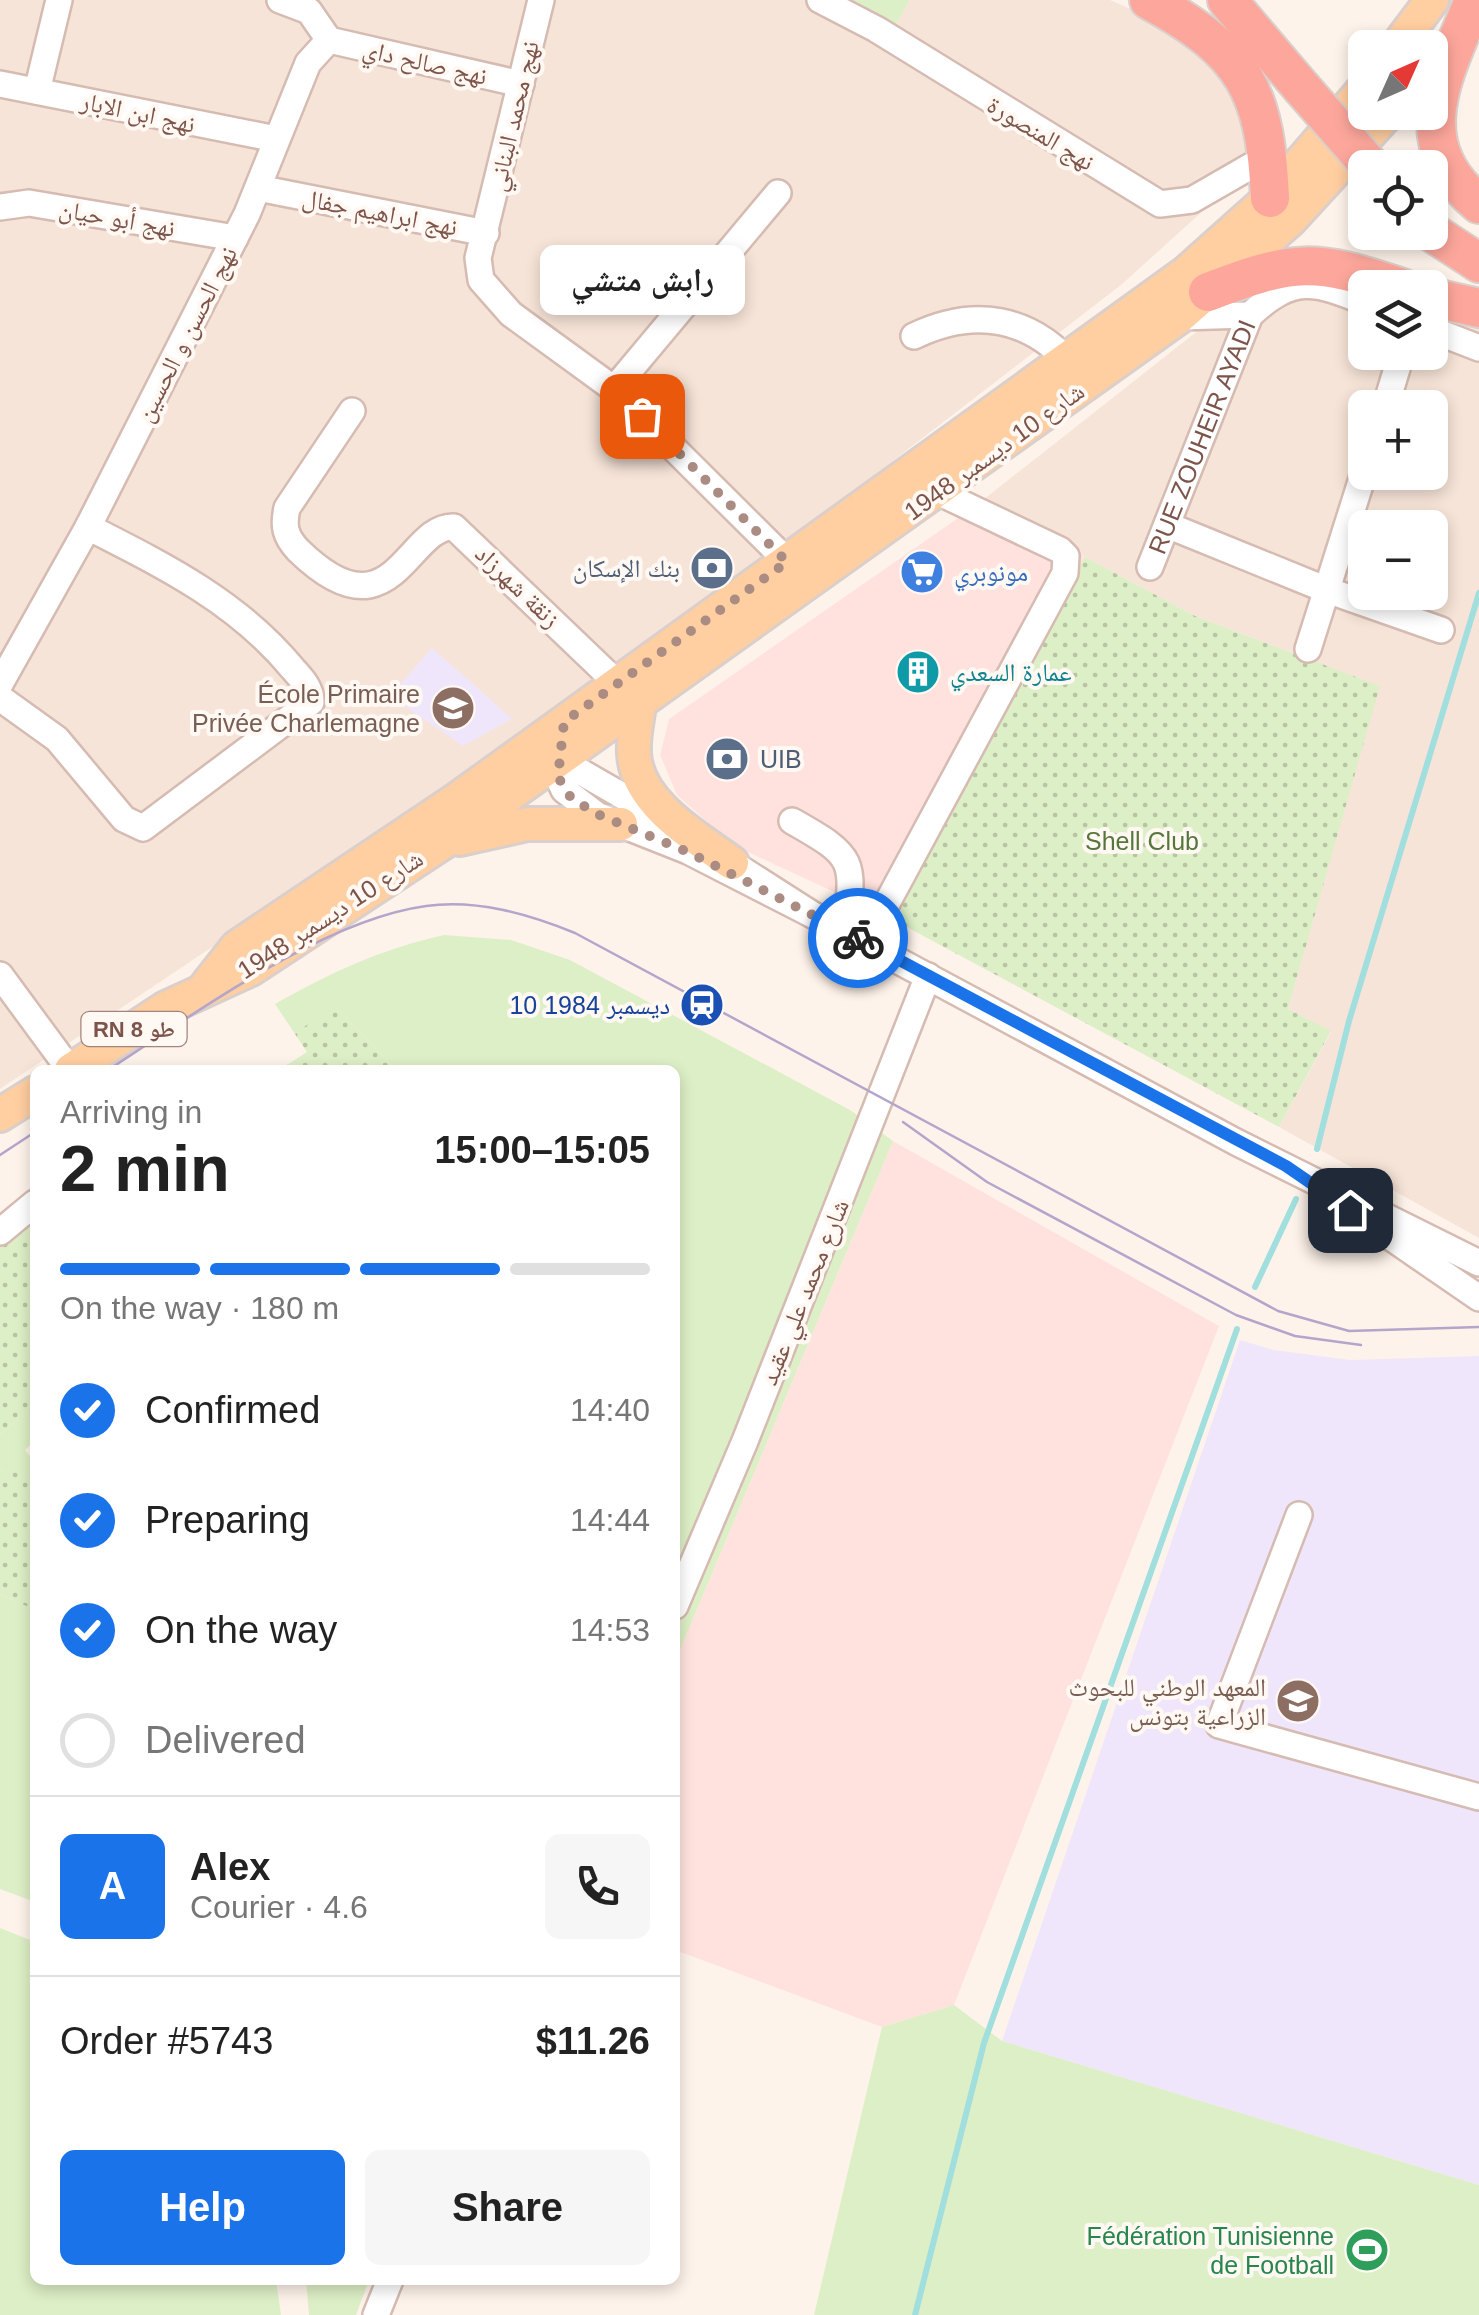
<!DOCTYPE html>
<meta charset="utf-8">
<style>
body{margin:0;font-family:Helvetica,"Noto Naskh Arabic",sans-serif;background:#f6f6f6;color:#222;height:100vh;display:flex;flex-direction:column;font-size:38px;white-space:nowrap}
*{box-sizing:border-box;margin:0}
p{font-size:32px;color:#767676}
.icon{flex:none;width:55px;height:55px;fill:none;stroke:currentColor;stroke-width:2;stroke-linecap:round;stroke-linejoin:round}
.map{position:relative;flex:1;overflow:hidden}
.panel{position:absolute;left:30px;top:1065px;width:650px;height:1220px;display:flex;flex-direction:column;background:#fff;border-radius:15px;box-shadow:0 5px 15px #0003}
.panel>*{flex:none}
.needle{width:65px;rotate:45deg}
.fabs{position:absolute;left:1348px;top:30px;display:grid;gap:20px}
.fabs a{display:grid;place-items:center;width:100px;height:100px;border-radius:15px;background:#fff;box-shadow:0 5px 15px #0003;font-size:50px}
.pin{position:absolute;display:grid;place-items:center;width:85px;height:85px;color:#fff;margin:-42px;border-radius:20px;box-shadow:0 5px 15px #0006}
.courier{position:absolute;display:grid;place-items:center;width:100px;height:100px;margin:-50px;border:8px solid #1a73e8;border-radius:50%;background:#fff;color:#222;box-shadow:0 2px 12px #0007}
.bubble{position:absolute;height:70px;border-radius:15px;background:#fff;box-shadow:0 5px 15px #0003;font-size:32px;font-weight:800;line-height:70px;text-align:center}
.head em{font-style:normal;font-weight:800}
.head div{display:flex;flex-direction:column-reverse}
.head{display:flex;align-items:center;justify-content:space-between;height:170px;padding:0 30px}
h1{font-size:65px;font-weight:800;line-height:75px}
.bar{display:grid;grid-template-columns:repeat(4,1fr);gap:15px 10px;align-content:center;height:120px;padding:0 30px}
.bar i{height:12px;border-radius:8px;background:#e0e0e0}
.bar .active{background:#1a73e8}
.bar p{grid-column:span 4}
.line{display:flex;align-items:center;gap:25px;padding:0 30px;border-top:2px solid #e0e0e0}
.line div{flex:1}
.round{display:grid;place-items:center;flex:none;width:105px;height:105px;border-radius:15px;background:#f6f6f6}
ol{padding:0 30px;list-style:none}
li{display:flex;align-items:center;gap:30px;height:110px}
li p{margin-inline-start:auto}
li .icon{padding:10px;border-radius:50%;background:#1a73e8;color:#fff;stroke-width:4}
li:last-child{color:#767676}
li i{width:55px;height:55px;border:5px solid #e0e0e0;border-radius:50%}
.primary-button{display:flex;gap:20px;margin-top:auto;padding:20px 30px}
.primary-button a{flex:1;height:115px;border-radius:15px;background:#1a73e8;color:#fff;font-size:40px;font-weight:800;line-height:115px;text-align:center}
.primary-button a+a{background:#f6f6f6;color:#222}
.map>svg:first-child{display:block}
.residential{fill:#f7e4d8;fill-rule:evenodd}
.commercial{fill:#ffe2de}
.education{fill:#f0e6fb}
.grass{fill:#ddefc6}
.park{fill:url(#park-dots)}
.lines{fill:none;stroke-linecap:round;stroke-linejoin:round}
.stream{stroke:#a1dede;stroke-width:6}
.minor-casing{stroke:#d5bbb1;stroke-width:30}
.major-casing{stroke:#dbcfcc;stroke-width:38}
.highway-casing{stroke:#dbcfcc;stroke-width:42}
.minor{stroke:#fff;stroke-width:25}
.major{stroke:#ffcea1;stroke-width:32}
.highway{stroke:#fda79c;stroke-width:38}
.tram{stroke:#b4a5cb;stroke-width:2.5}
.highway-bridge-casing{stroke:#dbcfcc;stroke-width:42;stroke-linecap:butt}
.highway-bridge{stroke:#fda79c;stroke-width:38}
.done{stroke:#aa8c82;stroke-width:10;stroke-dasharray:0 18}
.route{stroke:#1a73e8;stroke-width:12}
.labels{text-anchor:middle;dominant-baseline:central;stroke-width:8;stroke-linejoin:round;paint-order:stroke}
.shield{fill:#fff8f3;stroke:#a4857d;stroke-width:2.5}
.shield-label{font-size:22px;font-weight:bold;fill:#7d544a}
.street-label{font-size:25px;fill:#7d544a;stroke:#fff8f3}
.service-label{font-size:25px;fill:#4e5e75;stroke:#fff8f3;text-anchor:end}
.shop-label{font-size:25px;fill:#366cbe;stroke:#fff8f3;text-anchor:start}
.culture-label{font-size:25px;fill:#0d838f;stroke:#fff8f3;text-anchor:start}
.education-label{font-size:25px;fill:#785e54;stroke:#fff8f3;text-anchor:end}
.park-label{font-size:25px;fill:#56773b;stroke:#fff8f3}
.transit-label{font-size:25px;fill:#164399;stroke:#fff8f3;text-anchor:end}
.leisure-label{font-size:25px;fill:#27864d;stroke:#fff8f3;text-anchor:end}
</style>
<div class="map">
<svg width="1479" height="2315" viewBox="0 0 1479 2315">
<defs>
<pattern id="park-dots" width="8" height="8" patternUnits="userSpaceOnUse" patternTransform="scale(2.5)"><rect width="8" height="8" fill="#ddefc6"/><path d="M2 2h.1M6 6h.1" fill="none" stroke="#b8c4a3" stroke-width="1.8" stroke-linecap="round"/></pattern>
</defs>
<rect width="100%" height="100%" fill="#fef3ea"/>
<!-- residential -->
<g class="residential">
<polygon points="0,0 850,0 895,26 910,0 1110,0 1174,28 1221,71 1251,132 1245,173 1121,285 789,541 399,822 0,1089"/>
<path d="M1365 288V352H1430V312L1479 324V1238L1279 1127 1331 1032 1288 1009 1379 686 1195 616 1085 557 974 507 1247 292ZM1365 408H1430V472H1365ZM1365 528H1430V592H1365Z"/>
</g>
<!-- commercial -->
<g class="commercial">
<polygon points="974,507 1085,557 888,917 733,845 677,795 660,755 669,719"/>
<polygon points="893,1141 1219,1326 954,2005 882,2027 675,1950 675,1662"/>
</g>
<!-- education -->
<g class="education">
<polygon points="432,648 472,683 512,719 463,746 390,696"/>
<polygon points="1240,1340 1274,1350 1350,1360 1479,1356 1479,2185 1002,2041"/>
</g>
<!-- grass -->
<g class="grass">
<polygon points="850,0 910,0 895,26"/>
<path d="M444 935 511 940 570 960 850 1110 893 1141 675 1662V1070H396L334 1005 295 1034 275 1004C331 972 382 949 444 935Z"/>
<polygon points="35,1404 35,1441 25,1450 35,1462 35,1475 32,1478 15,1460 0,1473 0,1435"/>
<polygon points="0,1594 35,1610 35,1902 0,1889"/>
<polygon points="0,1928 35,1942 35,2280 276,2280 281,2315 0,2315"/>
<polygon points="954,2005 1002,2041 1479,2185 1479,2315 814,2315 882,2027"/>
<polygon points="306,2280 369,2280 356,2315 309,2315"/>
</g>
<!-- park -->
<g class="park">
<polygon points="1085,557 1195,616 1380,686 1288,1009 1331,1031 1279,1127 888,917"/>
<polygon points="334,1004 334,1005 396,1070 279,1070 307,1052 295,1034"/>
<polygon points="35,1214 35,1404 0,1435 0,1244"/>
<polygon points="15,1459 32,1478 35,1475 35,1610 0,1594 0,1473"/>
</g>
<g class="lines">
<!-- stream -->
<g class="stream">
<polyline points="1317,1149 1349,1021 1479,593"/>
<polyline points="1255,1287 1296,1199"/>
<polyline points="915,2315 984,2043 1237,1329"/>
</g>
<defs>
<g id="minor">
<polyline points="541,0 478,258 481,280 511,314 614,389 798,572"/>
<polyline points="820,0 876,29 1160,204 1192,200 1251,166 1269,170"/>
<polyline points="329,40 521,84"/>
<polyline points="0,84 276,139"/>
<polyline points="37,91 59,0"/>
<polyline points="258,188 486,233"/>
<polyline points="0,207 29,203 235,238"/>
<polyline points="1179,317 1250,315"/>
<polyline points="1430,329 1479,348"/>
<path d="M914 336C974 307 1031 316 1075 369"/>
<polyline points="614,389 778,193"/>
<polyline points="1385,408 1402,352"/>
<path d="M352 411 287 508C283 526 285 536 298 550 393 643 407 524 454 527L618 684"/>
<polyline points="1167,525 1327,590 1441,630"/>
<path id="s1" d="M1150 567 1250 315C1293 275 1314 281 1365 302"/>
<polyline points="1308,649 1365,469"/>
<polyline points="0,684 88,527 247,214 308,63 329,40 309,11 280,0"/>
<path d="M0 698 57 739 124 819 143 828 311 702C311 688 302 679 293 669 238 602 163 565 88 527"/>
<polyline points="666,821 560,760 558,777 564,790 597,815 688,851 813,915 1236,1142 1479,1263"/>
<path d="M792 821C856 857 855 860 845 932"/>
<polyline points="716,853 813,915"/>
<polyline points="866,942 1065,573 1066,556 1060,550 938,492"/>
<polyline points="0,975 70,1070"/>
<polyline points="1357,1214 1479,1298"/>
<polyline points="0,1232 35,1203"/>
<polyline points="1299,1515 1219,1725 1479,1797"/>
<polyline points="675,1606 745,1441 928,976"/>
<polyline points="376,2315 390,2280"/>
</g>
<g id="major">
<polyline points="1396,48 1432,0"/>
<path d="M639 705C637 720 633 737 634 753 636 803 696 837 732 863"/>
<polyline points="460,839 527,824 621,824"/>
<polyline points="207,985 237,947 459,798 1186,273 1270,198 1365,88"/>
<polyline points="71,1070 166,1008 251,969 441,844 1179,317 1290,220 1389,112"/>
<polyline points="0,1115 35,1093"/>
</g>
<g id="highway">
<path d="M1149 0C1246 53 1265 91 1270 198"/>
<polyline points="1227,0 1301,87"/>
<path d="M1474 0C1445 74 1403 141 1479 204"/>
<polyline points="1430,231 1479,263"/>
<path d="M1208 292C1294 259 1314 258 1402 288"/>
<polyline points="1430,297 1479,308"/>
</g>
</defs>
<!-- minor casing -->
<use href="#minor" class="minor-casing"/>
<!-- major casing -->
<use href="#major" class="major-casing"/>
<!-- highway casing -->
<use href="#highway" class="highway-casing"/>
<!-- minor -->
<use href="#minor" class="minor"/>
<!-- major -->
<use href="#major" class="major"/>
<!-- highway -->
<use href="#highway" class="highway"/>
<!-- tram -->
<g class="tram">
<path d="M108 1070C196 1013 323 920 426 906 477 899 528 914 575 933L1278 1311 1349 1331 1479 1327"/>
<polyline points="903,1122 987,1182 1236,1315 1295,1336 1361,1345"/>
<polyline points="0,1155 35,1132"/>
</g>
<defs>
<polyline id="highway-bridge" points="1301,87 1372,168"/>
</defs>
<!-- highway-bridge casing -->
<use href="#highway-bridge" class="highway-bridge-casing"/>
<!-- highway-bridge -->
<use href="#highway-bridge" class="highway-bridge"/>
</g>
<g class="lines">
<!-- done -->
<polyline class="done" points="642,416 787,562 564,722 558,777 571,798 597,814 688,852 858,938"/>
<!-- route -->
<polyline class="route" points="858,938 1286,1166 1350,1210"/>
</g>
<!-- icons -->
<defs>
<symbol id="bank-disc" viewBox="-11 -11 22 22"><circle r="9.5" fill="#5c6f8a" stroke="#fff8f3"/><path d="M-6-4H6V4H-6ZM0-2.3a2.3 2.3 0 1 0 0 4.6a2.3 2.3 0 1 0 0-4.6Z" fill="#fff"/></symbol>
<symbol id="supermarket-disc" viewBox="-11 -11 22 22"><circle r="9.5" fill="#3f7fe0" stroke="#fff8f3"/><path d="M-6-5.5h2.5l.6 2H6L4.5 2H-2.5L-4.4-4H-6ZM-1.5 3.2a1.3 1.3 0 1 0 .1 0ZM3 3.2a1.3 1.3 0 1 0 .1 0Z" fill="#fff"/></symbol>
<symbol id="building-disc" viewBox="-11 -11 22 22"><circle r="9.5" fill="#0f9aa8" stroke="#fff8f3"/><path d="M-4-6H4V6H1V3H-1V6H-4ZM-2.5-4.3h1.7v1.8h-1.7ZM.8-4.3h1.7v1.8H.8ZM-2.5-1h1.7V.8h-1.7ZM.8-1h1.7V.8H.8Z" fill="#fff"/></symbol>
<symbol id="school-disc" viewBox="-11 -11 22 22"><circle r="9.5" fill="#8d6e63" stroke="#fff8f3"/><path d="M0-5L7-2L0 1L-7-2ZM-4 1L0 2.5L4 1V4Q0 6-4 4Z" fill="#fff"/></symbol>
<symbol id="station-disc" viewBox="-11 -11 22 22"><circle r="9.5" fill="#1a4fb4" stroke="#fff8f3"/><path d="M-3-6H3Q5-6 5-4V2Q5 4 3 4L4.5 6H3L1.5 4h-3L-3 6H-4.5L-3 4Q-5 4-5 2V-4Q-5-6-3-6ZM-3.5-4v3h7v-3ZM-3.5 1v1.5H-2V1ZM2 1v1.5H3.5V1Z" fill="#fff"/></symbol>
<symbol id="university-disc" viewBox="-11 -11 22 22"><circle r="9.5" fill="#8d6e63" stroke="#fff8f3"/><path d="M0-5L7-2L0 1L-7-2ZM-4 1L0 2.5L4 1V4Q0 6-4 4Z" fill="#fff"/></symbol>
<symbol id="stadium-disc" viewBox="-11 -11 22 22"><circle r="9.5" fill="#2e9e5b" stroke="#fff8f3"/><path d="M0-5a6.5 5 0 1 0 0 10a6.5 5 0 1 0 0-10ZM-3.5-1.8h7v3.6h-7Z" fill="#fff"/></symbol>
</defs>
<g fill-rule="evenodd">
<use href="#bank-disc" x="687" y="543" width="50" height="50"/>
<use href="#supermarket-disc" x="897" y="547" width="50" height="50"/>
<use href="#building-disc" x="893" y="647" width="50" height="50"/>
<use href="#school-disc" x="428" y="683" width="50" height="50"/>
<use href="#bank-disc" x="702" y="734" width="50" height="50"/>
<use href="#station-disc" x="677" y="980" width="50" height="50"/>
<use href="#university-disc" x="1273" y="1676" width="50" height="50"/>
<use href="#stadium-disc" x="1342" y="2225" width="50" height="50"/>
</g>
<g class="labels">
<!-- shield labels -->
<rect class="shield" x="81.5" y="1012" width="105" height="34" rx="8"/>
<g class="shield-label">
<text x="134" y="1029">RN 8 طو</text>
</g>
<!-- street labels -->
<g class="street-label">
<text transform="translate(425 62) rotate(13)">نهج صالح داي</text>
<text transform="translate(138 112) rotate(12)">نهج ابن الابار</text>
<text transform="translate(513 116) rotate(-77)">نهج محمد البناني</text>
<text transform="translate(1041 133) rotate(31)">نهج المنصورة</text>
<text transform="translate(380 212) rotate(11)">نهج ابراهيم جفال</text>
<text transform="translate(117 218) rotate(10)">نهج أبو حيان</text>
<text transform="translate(186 334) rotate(-63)">نهج الحسن و الحسين</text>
<text stroke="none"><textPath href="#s1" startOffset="140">RUE ZOUHEIR AYADI</textPath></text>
<text transform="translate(994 451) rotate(-36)">شارع 10 ديسمبر 1948</text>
<text transform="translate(518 586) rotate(44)">زنقة شهرزاد</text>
<text transform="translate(330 914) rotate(-33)">شارع 10 ديسمبر 1948</text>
<text transform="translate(804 1292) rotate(-68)">شارع محمد علي عقيد</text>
</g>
<!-- service labels -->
<g class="service-label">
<text x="680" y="568">بنك الإسكان</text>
<text x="760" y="759" text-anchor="start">UIB</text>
</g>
<!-- shop labels -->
<g class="shop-label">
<text x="954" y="572">مونوبري</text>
</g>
<!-- culture labels -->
<g class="culture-label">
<text x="950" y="672">عمارة السعدي</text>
</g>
<!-- education labels -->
<g class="education-label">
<text x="420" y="694">École Primaire<tspan x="420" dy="29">Privée Charlemagne</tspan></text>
<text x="1266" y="1687">المعهد الوطني للبحوث<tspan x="1266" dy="29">الزراعية بتونس</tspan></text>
</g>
<!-- park labels -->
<g class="park-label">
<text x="1142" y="841">Shell Club</text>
</g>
<!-- transit labels -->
<g class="transit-label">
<text x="670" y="1005">10 ديسمبر 1984</text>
</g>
<!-- leisure labels -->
<g class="leisure-label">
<text x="1334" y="2236">Fédération Tunisienne<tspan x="1334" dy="29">de Football</tspan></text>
</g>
</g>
</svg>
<div class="fabs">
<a><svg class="needle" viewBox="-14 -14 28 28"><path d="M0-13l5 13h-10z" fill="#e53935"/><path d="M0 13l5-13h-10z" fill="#767676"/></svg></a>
<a><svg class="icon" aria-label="locate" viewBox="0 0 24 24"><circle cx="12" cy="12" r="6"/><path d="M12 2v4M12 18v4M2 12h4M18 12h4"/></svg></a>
<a><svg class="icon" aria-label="layers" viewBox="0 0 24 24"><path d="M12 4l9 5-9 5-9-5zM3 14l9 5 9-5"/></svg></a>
<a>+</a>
<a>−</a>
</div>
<div class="pin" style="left:642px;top:416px;background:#ea580c"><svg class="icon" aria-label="bag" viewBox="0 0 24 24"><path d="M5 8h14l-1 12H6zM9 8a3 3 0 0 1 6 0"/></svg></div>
<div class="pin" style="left:1350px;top:1210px;background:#1f2937"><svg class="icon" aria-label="home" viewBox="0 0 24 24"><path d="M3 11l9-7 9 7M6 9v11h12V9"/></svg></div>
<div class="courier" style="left:858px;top:938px"><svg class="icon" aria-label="bike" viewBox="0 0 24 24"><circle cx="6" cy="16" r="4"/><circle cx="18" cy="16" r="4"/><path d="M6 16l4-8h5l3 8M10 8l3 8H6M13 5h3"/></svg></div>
<div class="bubble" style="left:540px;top:245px;width:205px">رابش متشي</div>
<section class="panel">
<div class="head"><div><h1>2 min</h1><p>Arriving in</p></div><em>15:00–15:05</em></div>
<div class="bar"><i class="active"></i><i class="active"></i><i class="active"></i><i></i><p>On the way · 180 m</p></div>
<ol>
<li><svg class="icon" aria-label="check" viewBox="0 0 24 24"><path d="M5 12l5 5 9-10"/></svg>Confirmed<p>14:40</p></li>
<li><svg class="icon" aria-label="check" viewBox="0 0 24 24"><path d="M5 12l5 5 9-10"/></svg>Preparing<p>14:44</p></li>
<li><svg class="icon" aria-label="check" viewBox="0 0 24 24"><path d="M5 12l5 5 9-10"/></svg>On the way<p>14:53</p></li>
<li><i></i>Delivered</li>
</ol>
<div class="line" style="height:180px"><b class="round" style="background:#1a73e8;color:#fff">A</b><div><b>Alex</b><p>Courier · 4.6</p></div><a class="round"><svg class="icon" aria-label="phone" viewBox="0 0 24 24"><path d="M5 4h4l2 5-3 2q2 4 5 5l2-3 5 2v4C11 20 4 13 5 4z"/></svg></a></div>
<div class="line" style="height:130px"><div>Order #5743</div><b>$11.26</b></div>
<div class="primary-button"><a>Help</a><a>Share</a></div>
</section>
</div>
